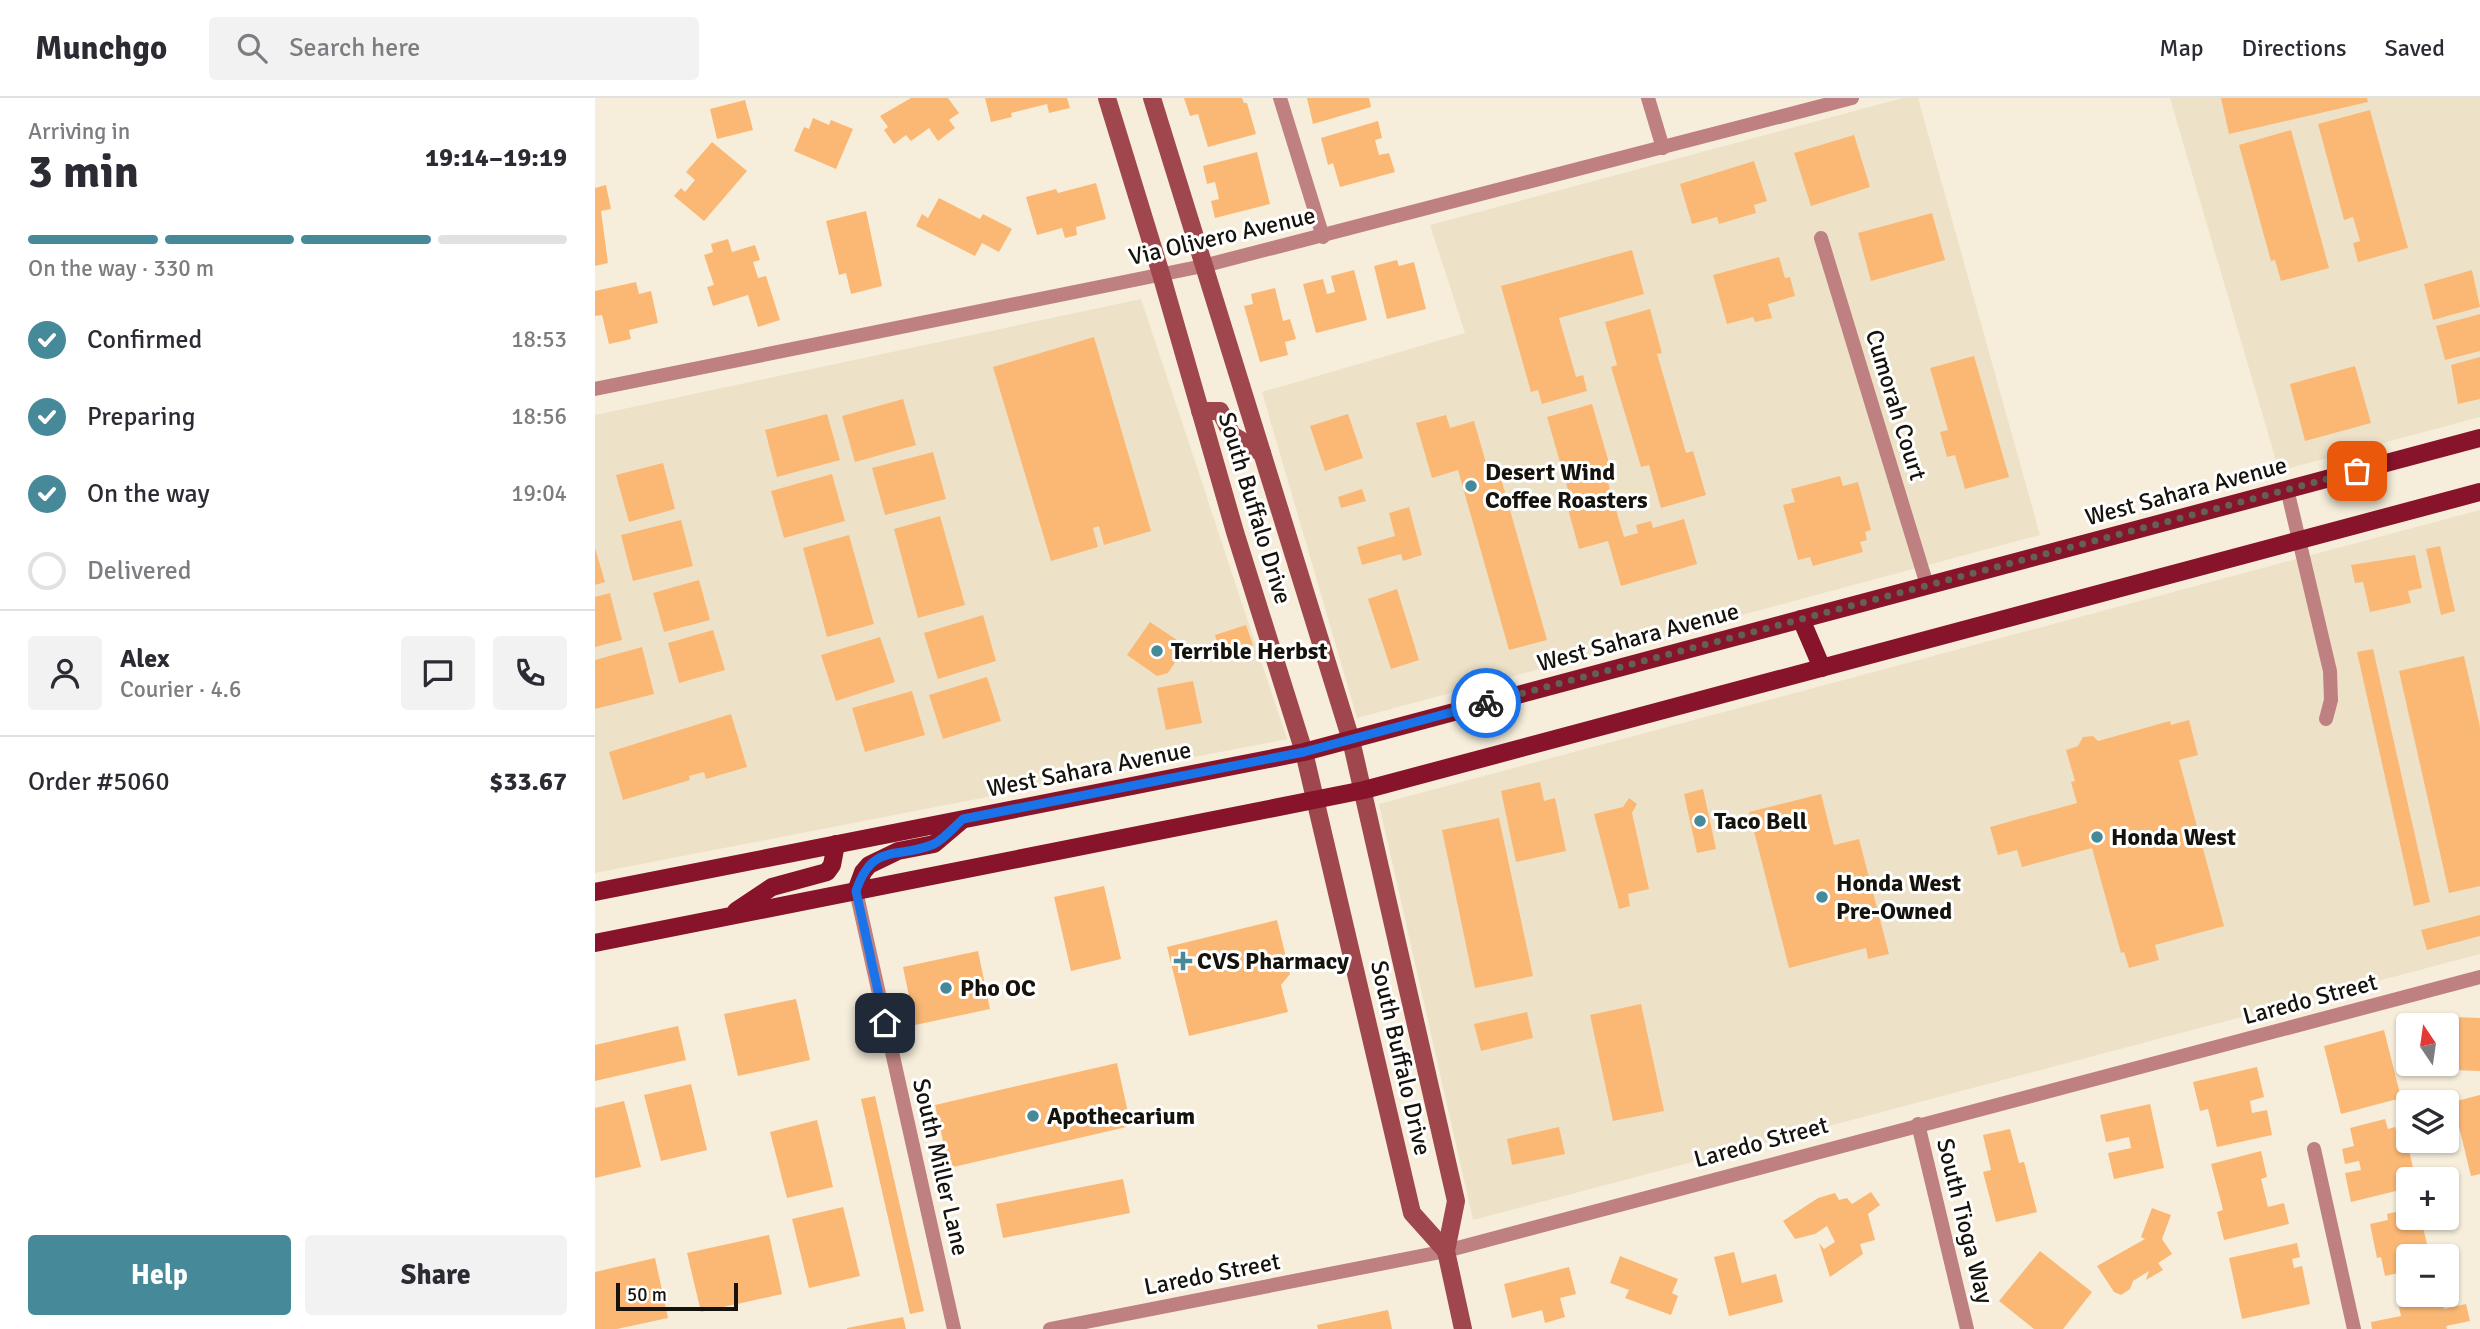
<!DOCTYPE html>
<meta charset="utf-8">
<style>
body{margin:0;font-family:Signika,sans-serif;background:#f2f2f3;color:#2b2b33;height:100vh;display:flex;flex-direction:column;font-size:26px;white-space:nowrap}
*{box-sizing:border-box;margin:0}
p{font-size:23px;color:#7c7c81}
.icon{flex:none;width:38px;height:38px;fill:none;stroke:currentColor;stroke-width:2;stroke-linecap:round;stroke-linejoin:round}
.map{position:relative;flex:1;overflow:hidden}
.sheet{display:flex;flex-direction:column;background:#fff;width:595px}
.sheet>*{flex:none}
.needle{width:46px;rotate:347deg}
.tools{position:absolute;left:1801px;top:915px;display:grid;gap:14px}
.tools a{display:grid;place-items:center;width:63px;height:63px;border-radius:7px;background:#fff;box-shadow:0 2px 5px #0004;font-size:35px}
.scale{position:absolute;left:21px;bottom:18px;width:122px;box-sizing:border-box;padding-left:7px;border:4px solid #16130d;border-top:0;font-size:19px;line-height:24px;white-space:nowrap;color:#16130d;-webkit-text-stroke:5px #fff;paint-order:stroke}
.pin{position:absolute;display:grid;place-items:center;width:60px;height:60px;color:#fff;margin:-30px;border-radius:14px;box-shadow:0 4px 10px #0006}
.courier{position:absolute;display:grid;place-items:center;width:70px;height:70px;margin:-35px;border:5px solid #1a73e8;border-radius:50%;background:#fff;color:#222;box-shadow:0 2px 9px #0007}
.head em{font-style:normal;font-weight:700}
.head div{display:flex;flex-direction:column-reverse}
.head{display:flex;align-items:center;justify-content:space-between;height:119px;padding:0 28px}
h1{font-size:46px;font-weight:700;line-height:52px}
.bar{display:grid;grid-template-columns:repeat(4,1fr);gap:10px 7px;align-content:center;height:84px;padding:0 28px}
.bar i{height:9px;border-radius:5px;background:#e1e1e2}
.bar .on{background:#468998}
.bar p{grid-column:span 4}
.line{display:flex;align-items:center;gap:18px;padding:0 28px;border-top:2px solid #e1e1e2}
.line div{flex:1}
.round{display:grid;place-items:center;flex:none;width:74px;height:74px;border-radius:7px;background:#f2f2f3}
ol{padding:0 28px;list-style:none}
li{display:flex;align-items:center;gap:21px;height:77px}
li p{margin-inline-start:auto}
li .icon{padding:7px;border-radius:50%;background:#468998;color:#fff;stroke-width:4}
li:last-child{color:#7c7c81}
li i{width:38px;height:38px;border:4px solid #e1e1e2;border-radius:50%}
.cta{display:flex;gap:14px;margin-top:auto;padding:14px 28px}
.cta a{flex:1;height:80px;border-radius:7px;background:#468998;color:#fff;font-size:28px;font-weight:700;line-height:80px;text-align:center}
.cta a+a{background:#f2f2f3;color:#2b2b33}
header{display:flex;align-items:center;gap:42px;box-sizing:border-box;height:98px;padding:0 35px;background:#fff;border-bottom:2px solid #e1e1e2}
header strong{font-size:33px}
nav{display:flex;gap:38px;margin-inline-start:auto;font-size:24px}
.search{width:490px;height:63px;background:#f2f2f3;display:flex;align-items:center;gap:18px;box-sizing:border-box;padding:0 24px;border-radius:7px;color:#7c7c81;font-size:26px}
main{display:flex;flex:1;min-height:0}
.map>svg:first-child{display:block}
.built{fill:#ede2c8}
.building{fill:#fbb875}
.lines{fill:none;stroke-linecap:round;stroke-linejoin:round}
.minor{stroke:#be8081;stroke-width:14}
.secondary{stroke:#a0474e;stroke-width:18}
.primary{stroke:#87142a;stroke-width:18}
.done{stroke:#646055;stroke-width:7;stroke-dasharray:0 12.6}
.route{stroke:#1a73e8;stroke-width:9}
.poi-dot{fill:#468998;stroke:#fff;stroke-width:2.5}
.labels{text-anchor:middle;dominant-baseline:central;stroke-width:6;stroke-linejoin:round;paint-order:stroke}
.street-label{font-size:24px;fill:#16130d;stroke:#fff}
.poi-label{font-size:24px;font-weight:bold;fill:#16130d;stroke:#fff;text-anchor:start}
</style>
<header>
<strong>Munchgo</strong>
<div class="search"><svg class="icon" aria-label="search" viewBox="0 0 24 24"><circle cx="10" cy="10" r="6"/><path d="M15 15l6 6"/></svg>Search here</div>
<nav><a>Map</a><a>Directions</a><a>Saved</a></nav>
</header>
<main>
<section class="sheet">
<div class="head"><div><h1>3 min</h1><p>Arriving in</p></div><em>19:14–19:19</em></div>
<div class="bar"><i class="on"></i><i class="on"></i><i class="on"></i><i></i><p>On the way · 330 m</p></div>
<ol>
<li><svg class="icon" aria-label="check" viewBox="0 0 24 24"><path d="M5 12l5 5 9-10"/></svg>Confirmed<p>18:53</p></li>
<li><svg class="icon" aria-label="check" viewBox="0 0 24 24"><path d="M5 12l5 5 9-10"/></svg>Preparing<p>18:56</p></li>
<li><svg class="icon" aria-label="check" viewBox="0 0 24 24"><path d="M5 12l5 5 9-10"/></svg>On the way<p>19:04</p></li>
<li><i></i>Delivered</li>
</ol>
<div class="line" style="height:126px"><a class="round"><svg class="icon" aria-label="person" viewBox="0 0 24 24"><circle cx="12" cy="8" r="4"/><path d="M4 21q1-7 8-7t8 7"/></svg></a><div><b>Alex</b><p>Courier · 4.6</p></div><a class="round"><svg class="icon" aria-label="chat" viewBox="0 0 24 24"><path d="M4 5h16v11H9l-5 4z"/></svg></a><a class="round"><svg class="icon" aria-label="phone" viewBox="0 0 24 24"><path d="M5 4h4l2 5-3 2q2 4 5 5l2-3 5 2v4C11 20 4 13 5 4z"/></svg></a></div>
<div class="line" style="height:91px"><div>Order #5060</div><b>$33.67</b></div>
<div class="cta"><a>Help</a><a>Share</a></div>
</section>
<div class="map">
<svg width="1885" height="1231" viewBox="0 0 1885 1231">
<rect width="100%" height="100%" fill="#f6eedb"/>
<!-- built -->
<g class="built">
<polygon points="1308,0 1323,0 1445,437 762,620 667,294 870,235 835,127"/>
<polygon points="1575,0 1885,0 1885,319 1684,373"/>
<polygon points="546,201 692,641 0,775 0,317"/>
<polygon points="1885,412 1885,856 878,1122 784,706"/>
</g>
<!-- building -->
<g class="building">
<polygon points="316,0 353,0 364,15 354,22 360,30 343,43 334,30 316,43 311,37 299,46 289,32 293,29 285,18"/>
<polygon points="390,0 472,0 475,10 454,15 452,6 416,15 417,19 396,24"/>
<polygon points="589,0 647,0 649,5 652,5 661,36 613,49 603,16 595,18"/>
<polygon points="712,0 774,0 776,9 718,26"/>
<polygon points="1626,0 1772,0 1773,4 1634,36"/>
<polygon points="150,2 158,32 122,41 115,11"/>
<polygon points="1775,12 1813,150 1763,164 1758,145 1765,143 1758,119 1749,122 1723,26"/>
<polygon points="218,20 234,27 236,22 258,31 241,71 199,53 209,29 214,31"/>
<polygon points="783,23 787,40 780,42 784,57 794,55 800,74 745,89 738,65 733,67 726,40"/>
<polygon points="1696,32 1734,170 1686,183 1680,162 1676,163 1644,47"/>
<polygon points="1259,37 1275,89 1216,108 1199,55"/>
<polygon points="117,44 152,73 109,123 79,98 86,90 90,94 100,82 91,74"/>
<polygon points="662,54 675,106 620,120 616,103 624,101 620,84 612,86 608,68"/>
<polygon points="1159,63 1172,103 1159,107 1161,115 1124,126 1122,119 1097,126 1085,86"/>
<polygon points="501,85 511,121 481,129 482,137 470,140 467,130 442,137 431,99 461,91 463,95"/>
<polygon points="11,87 16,111 6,113 13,165 0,168 0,90"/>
<polygon points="344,100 385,121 388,116 417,131 404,154 387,145 380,158 321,128 327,116 333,120"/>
<polygon points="271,113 287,188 256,196 251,175 244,177 231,123"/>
<polygon points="1337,115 1350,162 1276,183 1263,135"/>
<polygon points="133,141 137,154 160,147 165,162 158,164 163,180 171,178 185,222 163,229 153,197 118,208 112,189 119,187 109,157 118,154 116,146"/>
<polygon points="1037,152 1049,196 964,220 981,279 988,277 992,293 947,306 943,292 936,294 906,188"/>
<polygon points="1184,159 1190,180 1195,179 1200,198 1173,206 1177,220 1160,224 1158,219 1132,226 1118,177"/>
<polygon points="802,162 804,168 819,164 831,211 792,221 779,168"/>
<polygon points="759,172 772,222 721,235 708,186 728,181 732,196 740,194 736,178"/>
<polygon points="1877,172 1885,209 1838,222 1829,186"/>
<polygon points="41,184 44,196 56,193 63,225 34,232 36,241 14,246 7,217 0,218 0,193"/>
<polygon points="680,190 688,223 695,221 701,241 690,244 693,257 665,264 649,208 658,206 656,196"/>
<polygon points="1055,211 1067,255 1062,256 1091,355 1098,353 1111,397 1066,410 1054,367 1046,369 1016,269 1022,267 1010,224"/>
<polygon points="1885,216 1885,253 1850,262 1841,228"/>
<polygon points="499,239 556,433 509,447 504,428 498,430 503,449 456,463 398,269"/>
<polygon points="1379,258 1414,379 1370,391 1360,357 1352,359 1345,334 1353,332 1335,270"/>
<polygon points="1885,259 1885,301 1863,306 1856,267"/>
<polygon points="1760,268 1776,325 1710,343 1695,286"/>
<polygon points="308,301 321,347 260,364 247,318"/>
<polygon points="997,306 1018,379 1012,381 1029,439 1043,435 1041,427 1056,423 1058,430 1089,421 1102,466 1026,488 1013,443 984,451 968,393 973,392 952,319"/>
<polygon points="232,316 245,362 182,379 170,332"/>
<polygon points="753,316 768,360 730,373 715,328"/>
<polygon points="851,317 855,330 879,323 891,365 901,363 952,542 914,552 863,372 837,380 821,325"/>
<polygon points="338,354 351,401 290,417 277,370"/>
<polygon points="68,365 80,411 34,424 21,377"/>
<polygon points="237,376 250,423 189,440 176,393"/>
<polygon points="1245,378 1248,388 1263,384 1276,432 1270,434 1272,442 1265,444 1268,454 1218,468 1215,459 1203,462 1188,407 1200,404 1196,391"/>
<polygon points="767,391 771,403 746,410 743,399"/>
<polygon points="814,409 827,457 808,463 806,456 767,467 762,449 800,438 794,415"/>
<polygon points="345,418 370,507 323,520 299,431"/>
<polygon points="86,422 98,468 38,483 26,437"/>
<polygon points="254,437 279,526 232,539 208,450"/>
<polygon points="1845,448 1860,513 1846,517 1831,451"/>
<polygon points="0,450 10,484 0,487"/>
<polygon points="1820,457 1827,490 1813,493 1816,505 1775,514 1768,484 1760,485 1756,467"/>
<polygon points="104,482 115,522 69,534 58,495"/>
<polygon points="802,491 824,562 796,571 773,501"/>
<polygon points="15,495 27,542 0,549 0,499"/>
<polygon points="388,517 401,563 343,581 329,535"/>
<polygon points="555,524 591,548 573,575 562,578 532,557"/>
<polygon points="651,527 658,547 626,557 620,537"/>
<polygon points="118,532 130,572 84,585 73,545"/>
<polygon points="285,539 300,584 241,603 226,557"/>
<polygon points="47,549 59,596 0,611 0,562"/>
<polygon points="1778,551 1835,804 1819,808 1762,554"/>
<polygon points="1869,558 1885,629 1885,788 1854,795 1804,573"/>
<polygon points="392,579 406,623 348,641 334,597"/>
<polygon points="598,583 607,625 571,632 562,590"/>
<polygon points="317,593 330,637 270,654 257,610"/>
<polygon points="136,616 152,669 111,681 109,674 94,678 95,682 28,702 14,654"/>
<polygon points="1594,622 1603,657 1584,662 1629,828 1560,847 1564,862 1534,870 1529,854 1526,855 1497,750 1427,769 1422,752 1403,757 1395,729 1482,705 1476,684 1480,683 1471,652 1483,648 1488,639 1498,638 1503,643 1575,623 1576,627"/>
<polygon points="945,684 949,703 960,700 971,753 921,764 906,693"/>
<polygon points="1108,691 1121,751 1102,755 1089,696"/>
<polygon points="1226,696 1239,747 1264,741 1294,856 1273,861 1271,850 1194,870 1154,714"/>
<polygon points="1034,700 1042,706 1037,715 1054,791 1033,796 1035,808 1024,811 999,716 1028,709"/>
<polygon points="904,720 938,878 880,890 847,732"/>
<polygon points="509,788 526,861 476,873 459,799"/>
<polygon points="1885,817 1885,838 1832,852 1826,832"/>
<polygon points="682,822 695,876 686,887 693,914 594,938 572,849"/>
<polygon points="383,853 395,911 320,927 308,869"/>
<polygon points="201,901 215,962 143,978 129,916"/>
<polygon points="1046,906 1069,1013 1018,1023 995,917"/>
<polygon points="932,914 938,940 886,953 879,926"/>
<polygon points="1859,919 1885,920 1885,973 1858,972"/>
<polygon points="83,928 91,962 0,983 0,947"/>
<polygon points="1789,932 1806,1000 1746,1016 1729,948"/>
<polygon points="522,965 536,1028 354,1070 340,1007"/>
<polygon points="1662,969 1669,999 1655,1003 1657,1015 1672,1012 1677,1037 1622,1049 1613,1011 1605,1013 1598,984"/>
<polygon points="96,986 112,1052 66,1063 49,997"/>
<polygon points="1885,997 1885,1076 1876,1078 1858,1004"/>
<polygon points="280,998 329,1213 315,1216 266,1001"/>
<polygon points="29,1003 46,1069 0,1080 0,1010"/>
<polygon points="1555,1006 1569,1070 1519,1081 1513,1055 1536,1050 1534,1039 1511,1044 1505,1017"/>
<polygon points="1790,1021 1793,1031 1800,1029 1803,1042 1811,1040 1821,1082 1813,1082 1813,1090 1756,1104 1750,1075 1766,1072 1764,1063 1750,1066 1747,1051 1759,1048 1755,1030"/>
<polygon points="222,1022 238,1089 192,1100 175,1034"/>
<polygon points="964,1029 970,1056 917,1067 912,1041"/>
<polygon points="1415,1031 1424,1065 1429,1064 1442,1114 1401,1124 1388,1074 1396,1072 1388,1037"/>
<polygon points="1666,1053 1672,1079 1666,1081 1673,1109 1689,1105 1694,1126 1629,1142 1622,1114 1628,1112 1616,1066"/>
<polygon points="528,1081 535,1115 408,1140 401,1106"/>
<polygon points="1276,1094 1285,1107 1273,1116 1280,1142 1265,1146 1268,1156 1235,1179 1224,1145 1229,1151 1240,1144 1232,1128 1220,1136 1200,1141 1188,1123 1223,1100 1240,1095 1244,1102 1252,1100 1257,1106"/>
<polygon points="248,1109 265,1178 214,1190 197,1121"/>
<polygon points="1557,1110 1576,1117 1567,1141 1577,1156 1563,1165 1568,1172 1551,1182 1554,1173 1538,1183 1535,1191 1526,1197 1519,1194 1502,1168 1550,1141 1546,1139"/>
<polygon points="1813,1111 1816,1123 1826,1121 1833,1150 1823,1153 1825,1158 1813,1158 1813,1173 1790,1178 1786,1159 1782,1160 1775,1126 1793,1122 1792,1116"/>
<polygon points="174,1137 187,1196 106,1214 92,1155"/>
<polygon points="1702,1145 1705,1159 1697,1161 1699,1170 1707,1168 1715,1206 1647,1221 1634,1160"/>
<polygon points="1445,1153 1497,1194 1468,1231 1439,1231 1404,1203"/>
<polygon points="1139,1154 1147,1185 1181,1176 1188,1204 1134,1218 1119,1159"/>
<polygon points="1025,1158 1083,1181 1077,1195 1083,1198 1076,1217 1030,1200 1034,1192 1015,1185"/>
<polygon points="60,1160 73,1220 22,1231 0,1231 0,1174"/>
<polygon points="974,1169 981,1196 965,1200 970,1219 950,1225 947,1212 917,1220 909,1186"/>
<polygon points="1814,1197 1825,1197 1827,1204 1847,1200 1849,1211 1871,1206 1875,1223 1851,1228 1852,1231 1777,1231 1776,1224 1806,1218 1804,1209 1816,1207"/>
<polygon points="793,1212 797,1231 723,1231 722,1227"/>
<polygon points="308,1219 311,1231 252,1231 252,1230"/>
</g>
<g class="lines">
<!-- minor -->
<g class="minor">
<polyline points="685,0 728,139"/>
<polyline points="1053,0 1068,50"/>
<polyline points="1226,140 1332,487"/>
<polyline points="0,291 608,168 1257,0"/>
<polyline points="1692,391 1735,573 1736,602 1731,621"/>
<polyline points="261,793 359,1231"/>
<polyline points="1323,1026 1372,1231"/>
<polyline points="1719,1051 1759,1231"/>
<polyline points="455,1231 851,1153 1885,879"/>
</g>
<!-- secondary -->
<g class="secondary">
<polyline points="512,0 566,176 640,434 709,654 817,1115 851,1153"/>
<polyline points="557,0 756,642 861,1103 851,1153 868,1231"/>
<polyline points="605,313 625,313 637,337 667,355"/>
</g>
<!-- primary -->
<g class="primary">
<polyline points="1206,521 1227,570"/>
<polyline points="261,793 268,774 274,767 303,753 339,746 365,724"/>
<polyline points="0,794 709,654 1885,340"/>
<polyline points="141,813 177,789 232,774 237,767 241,746"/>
<polyline points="0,845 769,692 1885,394"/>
</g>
</g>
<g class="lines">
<!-- done -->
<polyline class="done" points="891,605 1762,373"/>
<!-- route -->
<path class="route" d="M290 925 261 793C278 743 302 762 339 746 349 741 359 729 368 721L709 654 891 605"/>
</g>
<!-- markers -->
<g class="poi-dot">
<circle cx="876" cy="388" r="7"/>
<circle cx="562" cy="553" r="7"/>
<circle cx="1105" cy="723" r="7"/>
<circle cx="1502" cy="739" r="7"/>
<circle cx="1227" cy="799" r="7"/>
<path d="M584.5 852.5h7v7h7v7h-7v7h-7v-7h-7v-7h7z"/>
<circle cx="351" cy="890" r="7"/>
<circle cx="438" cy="1018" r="7"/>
</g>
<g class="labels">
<!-- street labels -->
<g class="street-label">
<text transform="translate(627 138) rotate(-13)">Via Olivero Avenue</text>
<text transform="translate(1301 307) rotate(73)">Cumorah Court</text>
<text transform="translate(1591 393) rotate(-15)">West Sahara Avenue</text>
<text transform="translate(660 410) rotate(73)">South Buffalo Drive</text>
<text transform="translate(1043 539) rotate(-15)">West Sahara Avenue</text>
<text transform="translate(494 671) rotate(-11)">West Sahara Avenue</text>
<text transform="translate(1715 901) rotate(-15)">Laredo Street</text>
<text transform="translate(806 960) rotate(77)">South Buffalo Drive</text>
<text transform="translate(1166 1044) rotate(-15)">Laredo Street</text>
<text transform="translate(346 1069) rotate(77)">South Miller Lane</text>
<text transform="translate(1370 1123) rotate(76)">South Tioga Way</text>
<text transform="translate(617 1176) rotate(-11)">Laredo Street</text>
</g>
<!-- poi labels -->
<g class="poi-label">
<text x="890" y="374">Desert Wind<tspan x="890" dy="28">Coffee Roasters</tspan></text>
<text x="576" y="553">Terrible Herbst</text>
<text x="1119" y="723">Taco Bell</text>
<text x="1516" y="739">Honda West</text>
<text x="1241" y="785">Honda West<tspan x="1241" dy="28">Pre-Owned</tspan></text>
<text x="602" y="863">CVS Pharmacy</text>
<text x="365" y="890">Pho OC</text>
<text x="452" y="1018">Apothecarium</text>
</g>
</g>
</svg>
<div class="tools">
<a><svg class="needle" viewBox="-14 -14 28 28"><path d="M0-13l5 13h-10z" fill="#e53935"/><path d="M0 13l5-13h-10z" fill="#7c7c81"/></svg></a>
<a><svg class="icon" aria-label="layers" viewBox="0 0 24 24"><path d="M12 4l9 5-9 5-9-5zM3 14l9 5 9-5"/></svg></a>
<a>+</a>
<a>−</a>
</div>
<div class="scale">50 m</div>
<div class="pin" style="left:1762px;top:373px;background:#ea580c"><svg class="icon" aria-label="bag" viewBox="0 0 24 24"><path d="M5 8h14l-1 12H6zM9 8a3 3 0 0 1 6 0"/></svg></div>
<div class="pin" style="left:290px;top:925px;background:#1f2937"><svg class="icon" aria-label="home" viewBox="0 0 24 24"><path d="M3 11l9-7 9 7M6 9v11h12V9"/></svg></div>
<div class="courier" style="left:891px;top:605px"><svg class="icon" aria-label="bike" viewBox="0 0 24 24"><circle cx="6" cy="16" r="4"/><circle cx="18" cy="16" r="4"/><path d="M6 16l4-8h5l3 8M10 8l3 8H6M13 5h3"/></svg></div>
</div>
</main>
